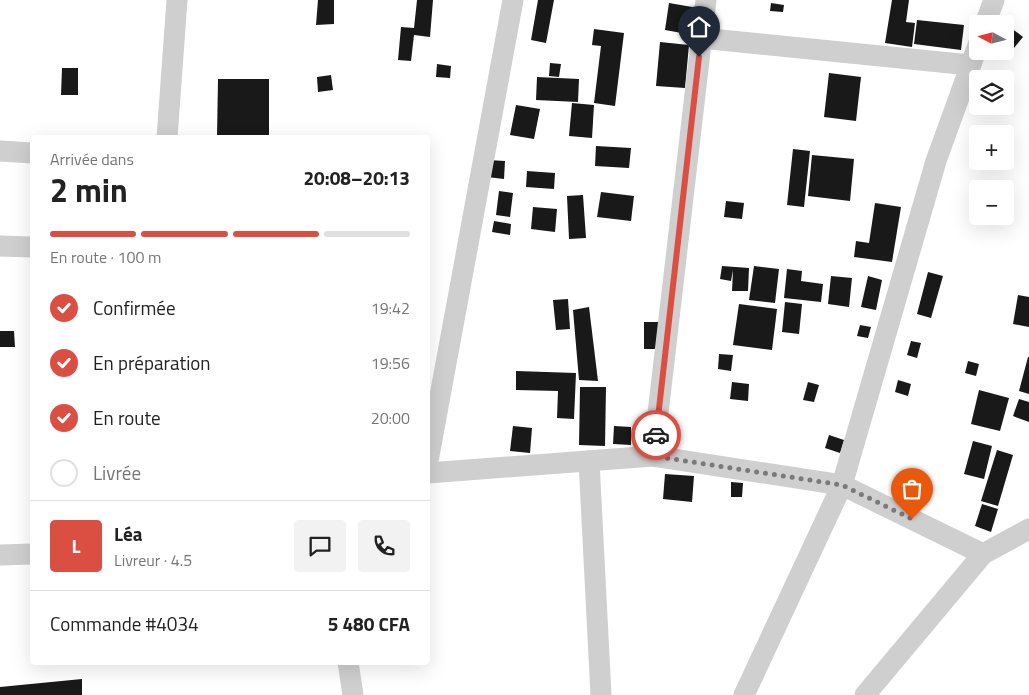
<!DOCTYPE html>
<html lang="fr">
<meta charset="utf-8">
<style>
body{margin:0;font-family:"Titillium Web",sans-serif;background:#f2f2f2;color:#222;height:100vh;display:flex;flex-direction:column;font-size:19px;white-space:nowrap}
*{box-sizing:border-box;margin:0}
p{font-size:16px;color:#767676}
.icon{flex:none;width:28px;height:28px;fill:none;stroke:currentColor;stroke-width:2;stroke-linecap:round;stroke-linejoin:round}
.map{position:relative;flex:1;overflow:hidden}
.panel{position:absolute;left:30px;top:135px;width:400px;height:530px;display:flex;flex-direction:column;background:#fff;border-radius:5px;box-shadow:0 5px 20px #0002}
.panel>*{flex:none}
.needle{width:32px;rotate:277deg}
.tools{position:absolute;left:969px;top:15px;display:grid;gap:10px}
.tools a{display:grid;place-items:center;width:45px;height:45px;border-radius:5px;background:#fff;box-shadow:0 5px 20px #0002;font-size:25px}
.pin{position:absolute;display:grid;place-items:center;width:42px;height:42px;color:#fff;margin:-51px -21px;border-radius:50% 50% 50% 0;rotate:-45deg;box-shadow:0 0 5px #0007}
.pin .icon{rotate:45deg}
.courier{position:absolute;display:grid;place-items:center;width:50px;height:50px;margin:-25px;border:4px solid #db4f43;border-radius:50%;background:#fff;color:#222;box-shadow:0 1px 6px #0007}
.overview em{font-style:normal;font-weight:700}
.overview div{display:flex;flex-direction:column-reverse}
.overview{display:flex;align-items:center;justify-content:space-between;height:85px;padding:0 20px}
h1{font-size:32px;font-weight:700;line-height:38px}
.bar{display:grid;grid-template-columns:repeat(4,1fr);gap:8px 5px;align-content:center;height:60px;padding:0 20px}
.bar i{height:6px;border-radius:4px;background:#e0e0e0}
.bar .active{background:#db4f43}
.bar p{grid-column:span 4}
.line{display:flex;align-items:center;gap:12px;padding:0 20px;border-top:1px solid #e0e0e0}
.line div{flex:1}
.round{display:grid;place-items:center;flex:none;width:52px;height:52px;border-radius:5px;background:#f2f2f2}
ol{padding:0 20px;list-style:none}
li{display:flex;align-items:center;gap:15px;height:55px}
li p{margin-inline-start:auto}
li .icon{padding:5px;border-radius:50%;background:#db4f43;color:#fff;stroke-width:4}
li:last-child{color:#767676}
li i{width:28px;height:28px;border:2px solid #e0e0e0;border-radius:50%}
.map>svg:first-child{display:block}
.building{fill:#191919}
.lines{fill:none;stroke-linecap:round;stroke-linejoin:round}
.minor{stroke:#cfcfcf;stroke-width:21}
.done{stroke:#7a7a7a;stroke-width:5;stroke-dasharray:0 9}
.route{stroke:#db4f43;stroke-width:6}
</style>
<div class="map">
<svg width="1029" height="695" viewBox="0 0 1029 695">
<rect width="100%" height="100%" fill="#fff"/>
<!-- building -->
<g class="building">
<polygon points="318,0 334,0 334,24 316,25"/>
<polygon points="417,0 433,0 430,37 414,35 411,61 398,60 401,27 414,28"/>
<polygon points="538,0 554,0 546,43 531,40"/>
<polygon points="892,0 909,0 906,22 915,23 912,47 885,43"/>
<polygon points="669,3 698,8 693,35 665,30"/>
<polygon points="771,3 784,5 783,12 770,11"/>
<polygon points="917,20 964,25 961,50 914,44"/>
<polygon points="1010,27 1023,37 1014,48 1005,41 1005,34"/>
<polygon points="594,29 624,33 615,106 594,103 601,46 592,45"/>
<polygon points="660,42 689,45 685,88 656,86"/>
<polygon points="550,63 561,64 559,77 549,76"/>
<polygon points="437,64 451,66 450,78 436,77"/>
<polygon points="62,68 78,68 78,95 61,95"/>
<polygon points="829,73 861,77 856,121 824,117"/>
<polygon points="331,75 333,90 318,92 317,77"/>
<polygon points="537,77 579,79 578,102 536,100"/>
<polygon points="218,79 269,79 269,137 217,137"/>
<polygon points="572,103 594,105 592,138 569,136"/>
<polygon points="516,105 540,109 534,139 510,135"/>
<polygon points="596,146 631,148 629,168 595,166"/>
<polygon points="793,149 810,151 804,207 787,205"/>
<polygon points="812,155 854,159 850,201 808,196"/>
<polygon points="488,160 505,161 504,179 487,177"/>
<polygon points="527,171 555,173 554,189 526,187"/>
<polygon points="499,191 513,193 510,217 496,215"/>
<polygon points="601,192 634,196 631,221 597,217"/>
<polygon points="583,195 586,238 569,239 567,196"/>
<polygon points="726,201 744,203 742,219 724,217"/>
<polygon points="875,203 901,207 892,262 854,257 856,241 869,243"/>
<polygon points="533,207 557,209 555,232 531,229"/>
<polygon points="494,221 511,224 510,235 492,232"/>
<polygon points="722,266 749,268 748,291 732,291 733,270 731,281 720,279"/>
<polygon points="754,266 779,269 775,303 749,300"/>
<polygon points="787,269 802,271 801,281 823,284 821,302 784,298"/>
<polygon points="928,272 943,276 931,318 917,314"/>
<polygon points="831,276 852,278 849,307 828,304"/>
<polygon points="868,276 882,280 876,310 861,307"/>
<polygon points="1018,295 1029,297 1029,327 1013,324"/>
<polygon points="568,299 570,329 556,330 553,300"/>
<polygon points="785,302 802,304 799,334 782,332"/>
<polygon points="739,304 777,309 772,350 733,345"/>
<polygon points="589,307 598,381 579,380 573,310"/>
<rect x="644" y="322" width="16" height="27"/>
<polygon points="860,325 871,327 868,338 857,336"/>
<polygon points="0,331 14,331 15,347 0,347"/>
<polygon points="911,341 921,343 917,358 907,355"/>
<polygon points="719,354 733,355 731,371 718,369"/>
<polygon points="1028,357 1029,357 1029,394 1019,391"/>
<polygon points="968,361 979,364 976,376 965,373"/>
<polygon points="516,371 576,373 574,419 557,418 558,391 516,390"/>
<polygon points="898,380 911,384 908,396 895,392"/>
<polygon points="732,382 749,384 748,401 730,399"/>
<polygon points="808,382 819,385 814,402 803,400"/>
<polygon points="580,387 606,387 605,446 579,445"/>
<polygon points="979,390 1009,398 1000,431 971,424"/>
<polygon points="1019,399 1029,402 1029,422 1013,416"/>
<polygon points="513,426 532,428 530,453 510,451"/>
<polygon points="614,426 631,427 631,445 613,444"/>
<polygon points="829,435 844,440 840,453 825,448"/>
<polygon points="973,441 992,446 984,479 964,474"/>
<polygon points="997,450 1013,455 998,506 981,501"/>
<polygon points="665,474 694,476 692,502 663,499"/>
<polygon points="731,482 743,483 742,497 731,497"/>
<polygon points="982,504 998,509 991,532 975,526"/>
<polygon points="82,679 82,695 0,695 0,687"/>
</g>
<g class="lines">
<!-- minor -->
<g class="minor">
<polyline points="985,24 994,0"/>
<polyline points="701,38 970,65"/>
<polyline points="167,138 177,0"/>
<polyline points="0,151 32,153"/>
<polyline points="0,246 32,247"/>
<polyline points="653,456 706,0"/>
<polyline points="428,461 513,0"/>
<polyline points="589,461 601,695"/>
<polyline points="428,473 653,456 842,485 983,554"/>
<polyline points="0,555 32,554"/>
<polyline points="348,662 353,695"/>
<polyline points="744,695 842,485 936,161 978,45"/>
<polyline points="865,695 983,554 1029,529"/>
</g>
</g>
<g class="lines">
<!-- done -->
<polyline class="done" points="656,435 653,456 842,485 912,519"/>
<!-- route -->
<polyline class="route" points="656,435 699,57"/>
</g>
</svg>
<div class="tools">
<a><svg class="needle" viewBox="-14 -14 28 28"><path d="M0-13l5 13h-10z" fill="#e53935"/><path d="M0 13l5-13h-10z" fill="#767676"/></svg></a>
<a><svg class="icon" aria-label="layers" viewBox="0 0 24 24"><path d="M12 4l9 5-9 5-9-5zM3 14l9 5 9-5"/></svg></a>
<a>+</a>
<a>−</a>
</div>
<div class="pin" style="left:912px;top:519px;background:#ea580c"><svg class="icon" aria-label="bag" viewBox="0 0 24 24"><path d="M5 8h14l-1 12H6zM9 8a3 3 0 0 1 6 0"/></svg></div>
<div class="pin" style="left:699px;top:57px;background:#1f2937"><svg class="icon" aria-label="home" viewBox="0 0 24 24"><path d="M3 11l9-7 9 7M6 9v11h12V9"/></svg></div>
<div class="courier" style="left:656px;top:435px"><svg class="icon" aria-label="car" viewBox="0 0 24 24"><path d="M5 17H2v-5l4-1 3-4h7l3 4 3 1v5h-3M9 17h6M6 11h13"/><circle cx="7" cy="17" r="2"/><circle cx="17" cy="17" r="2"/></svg></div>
<section class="panel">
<div class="overview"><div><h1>2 min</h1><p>Arrivée dans</p></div><em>20:08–20:13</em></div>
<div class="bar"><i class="active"></i><i class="active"></i><i class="active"></i><i></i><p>En route · 100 m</p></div>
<ol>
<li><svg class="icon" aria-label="check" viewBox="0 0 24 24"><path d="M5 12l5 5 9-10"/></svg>Confirmée<p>19:42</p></li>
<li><svg class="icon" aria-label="check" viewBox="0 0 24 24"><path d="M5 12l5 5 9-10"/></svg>En préparation<p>19:56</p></li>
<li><svg class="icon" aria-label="check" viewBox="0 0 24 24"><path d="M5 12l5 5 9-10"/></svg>En route<p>20:00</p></li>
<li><i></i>Livrée</li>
</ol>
<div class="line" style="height:90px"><b class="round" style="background:#db4f43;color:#fff">L</b><div><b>Léa</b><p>Livreur · 4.5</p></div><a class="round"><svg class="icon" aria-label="chat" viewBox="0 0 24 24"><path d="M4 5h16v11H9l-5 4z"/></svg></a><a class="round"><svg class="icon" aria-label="phone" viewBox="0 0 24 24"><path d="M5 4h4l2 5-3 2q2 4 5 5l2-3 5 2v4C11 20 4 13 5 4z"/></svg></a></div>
<div class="line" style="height:65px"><div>Commande #4034</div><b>5 480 CFA</b></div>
</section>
</div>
